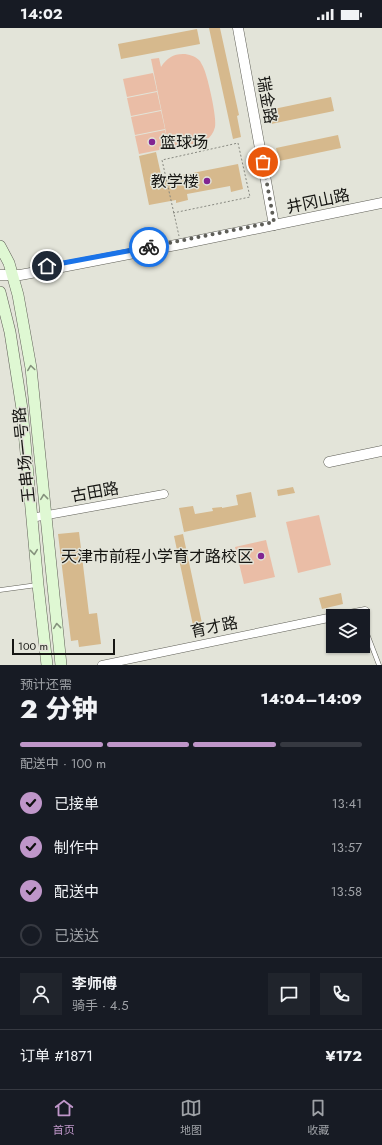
<!DOCTYPE html>
<html lang="zh">
<meta charset="utf-8">
<style>
body{margin:0;font-family:Jost,"Noto Sans SC",sans-serif;background:#20242c;color:#f1f3f6;height:100vh;display:flex;flex-direction:column;font-size:15px;white-space:nowrap}
*{box-sizing:border-box;margin:0}
p{font-size:13px;color:#9ea1a6}
.icon{flex:none;width:22px;height:22px;fill:none;stroke:currentColor;stroke-width:2;stroke-linecap:round;stroke-linejoin:round}
.map{position:relative;height:637px;overflow:hidden}
.drawer{display:flex;flex-direction:column;background:#171b24;flex:1}
.drawer>*{flex:none}
.buttons{position:absolute;left:326px;top:581px;display:grid;gap:8px}
.buttons a{display:grid;place-items:center;width:44px;height:44px;border-radius:0px;background:#171b24;box-shadow:0 1px 3px #0004;font-size:20px}
.scale{position:absolute;left:12px;bottom:10px;width:103px;box-sizing:border-box;padding-left:4px;border:2px solid #161613;border-top:0;font-size:11px;line-height:14px;white-space:nowrap;color:#161613;-webkit-text-stroke:3px #e3e4d9;paint-order:stroke}
.pin{position:absolute;display:grid;place-items:center;width:34px;height:34px;color:#fff;margin:-17px;border:2px solid #fff;border-radius:50%;box-shadow:0 1px 4px #0007}
.courier{position:absolute;display:grid;place-items:center;width:40px;height:40px;margin:-20px;border:3px solid #1a73e8;border-radius:50%;background:#fff;color:#222;box-shadow:0 1px 5px #0007}
.overview em{font-style:normal;font-weight:800}
.overview div{display:flex;flex-direction:column-reverse}
.overview{display:flex;align-items:center;justify-content:space-between;height:68px;padding:0 20px}
h1{font-size:26px;font-weight:800;line-height:30px}
.bar{display:grid;grid-template-columns:repeat(4,1fr);gap:6px 4px;align-content:center;height:48px;padding:0 20px}
.bar i{height:5px;border-radius:3px;background:#363941}
.bar .selected{background:#bf96c9}
.bar p{grid-column:span 4}
.line{display:flex;align-items:center;gap:10px;padding:0 20px;border-top:1px solid #363941}
.line div{flex:1}
.round{display:grid;place-items:center;flex:none;width:42px;height:42px;border-radius:0px;background:#20242c}
ol{padding:0 20px;list-style:none}
li{display:flex;align-items:center;gap:12px;height:44px}
li p{margin-inline-start:auto}
li .icon{padding:4px;border-radius:50%;background:#bf96c9;color:#111;stroke-width:4}
li:last-child{color:#9ea1a6}
li i{width:22px;height:22px;border:2px solid #363941;border-radius:50%}
.status{display:flex;justify-content:space-between;align-items:center;height:28px;padding:0 20px;background:#171b24;direction:ltr}
.status svg{height:11px;fill:currentColor}
.tab-bar{display:flex;justify-content:space-around;align-items:center;height:56px;border-top:1px solid #363941;background:#171b24;font-size:11px;color:#9ea1a6}
.tab-bar a{display:grid;justify-items:center;gap:2px}
.tab-bar .selected{color:#bf96c9}
.map>svg:first-child{display:block}
.green{fill:#eabda6}
.building{fill:#d6b98d}
.lines{fill:none;stroke-linecap:round;stroke-linejoin:round}
.service-casing{stroke:#5f5f57;stroke-width:5}
.minor-casing{stroke:#5f5f57;stroke-width:9}
.tertiary-casing{stroke:#5f5f57;stroke-width:11}
.secondary-casing{stroke:#5f5f57;stroke-width:12}
.path{stroke:#888981;stroke-width:1;stroke-dasharray:2 2;stroke-linecap:butt}
.service{stroke:#fff;stroke-width:4}
.minor{stroke:#fff;stroke-width:8}
.tertiary{stroke:#fff;stroke-width:10}
.secondary{stroke:#dff8d3;stroke-width:11}
.oneway{stroke:#85927d}
.done{stroke:#5e5e58;stroke-width:4;stroke-dasharray:0 7.2}
.route{stroke:#1a73e8;stroke-width:5}
.poi-dot{fill:#812592;stroke:#e3e4d9;stroke-width:1.5}
.labels{text-anchor:middle;dominant-baseline:central;stroke-width:3;stroke-linejoin:round;paint-order:stroke}
.street-label{font-size:16px;fill:#161613;stroke:#e3e4d9}
.poi-label{font-size:16px;fill:#161613;stroke:#e3e4d9;text-anchor:end}
</style>
<div class="status"><b>14:02</b><svg viewBox="0 0 49 12"><path d="M0 12V9h3v3zM5 12V6h3v6zM10 12V3h3v9zM15 12V0h3v12zM26 1h20v11H26zM47 4h2v5h-2z"/></svg></div>
<div class="map">
<svg width="382" height="637" viewBox="0 0 382 637">
<rect width="100%" height="100%" fill="#e3e4d9"/>
<!-- green -->
<g class="green">
<path d="M183 26C189 26 195 28 200 33 201 35 203 38 204 41 208 50 217 90 215 99 211 116 191 120 178 112L179 117 169 119 151 31 159 30 161 39C167 30 173 26 183 26Z"/>
<polygon points="153,45 157,63 127,69 123,51"/>
<polygon points="157,64 161,82 131,88 127,70"/>
<polygon points="161,83 165,101 135,107 131,89"/>
<polygon points="165,102 169,120 139,126 135,108"/>
<polygon points="319,487 331,537 298,545 286,494"/>
<polygon points="266,512 275,549 244,556 235,519"/>
</g>
<!-- building -->
<g class="building">
<polygon points="209,0 220,0 239,87 237,88 241,109 233,111"/>
<polygon points="197,1 200,16 121,31 118,16"/>
<polygon points="331,69 334,83 271,96 269,82"/>
<polygon points="338,107 341,120 279,133 276,120"/>
<polygon points="156,124 162,151 238,136 243,161 231,164 230,158 187,166 188,172 176,175 176,172 149,177 139,128"/>
<polygon points="293,459 295,465 278,468 277,462"/>
<polygon points="251,464 256,489 184,504 179,480 193,478 195,486 213,483 212,480 222,479 222,480 238,477 236,467"/>
<polygon points="79,504 89,586 97,585 101,616 79,619 78,612 71,613 58,506"/>
<polygon points="183,506 203,600 194,602 174,508"/>
<polygon points="341,565 343,576 322,581 319,570"/>
</g>
<g class="lines">
<defs>
<g id="service">
<polyline points="0,562 37,557"/>
<polyline points="364,598 379,637"/>
</g>
<g id="minor">
<polyline points="31,490 164,466"/>
<polyline points="339,588 365,583"/>
<polyline points="102,637 333,589"/>
</g>
<g id="tertiary">
<polyline points="238,0 274,197"/>
<polyline points="0,247 20,247 31,245 181,216 382,175"/>
<polyline points="329,434 382,423"/>
</g>
<g id="secondary">
<polyline points="0,218 9,235 18,267 31,340 61,637"/>
<polyline points="0,264 10,304 22,381 38,557 47,637"/>
</g>
</defs>
<!-- service casing -->
<use href="#service" class="service-casing"/>
<!-- minor casing -->
<use href="#minor" class="minor-casing"/>
<!-- tertiary casing -->
<use href="#tertiary" class="tertiary-casing"/>
<!-- secondary casing -->
<use href="#secondary" class="secondary-casing"/>
<!-- path -->
<polyline class="path" points="173,185 250,169 238,115 162,132 179,208"/>
<!-- service -->
<use href="#service" class="service"/>
<!-- minor -->
<use href="#minor" class="minor"/>
<!-- tertiary -->
<use href="#tertiary" class="tertiary"/>
<!-- secondary -->
<use href="#secondary" class="secondary"/>
</g>
<!-- one-way arrows -->
<defs><path id="oneway-chevron" d="M-2-3.5L2.5 0L-2 3.5" fill="none" stroke-width="1.6" stroke-linecap="round" stroke-linejoin="round"/></defs>
<g class="oneway">
<use href="#oneway-chevron" transform="translate(31 340) rotate(-98)"/>
<use href="#oneway-chevron" transform="translate(44 469) rotate(-96)"/>
<use href="#oneway-chevron" transform="translate(34 524) rotate(84)"/>
<use href="#oneway-chevron" transform="translate(57 598) rotate(-96)"/>
</g>
<g class="lines">
<!-- done -->
<polyline class="done" points="149,219 274,194 263,134"/>
<!-- route -->
<polyline class="route" points="47,238 149,219"/>
</g>
<!-- markers -->
<g class="poi-dot">
<circle cx="152" cy="114" r="4"/>
<circle cx="207" cy="153" r="4"/>
<circle cx="261" cy="528" r="4"/>
</g>
<g class="labels">
<!-- street labels -->
<g class="street-label">
<text transform="translate(267 72) rotate(80)">瑞金路</text>
<text transform="translate(318 173) rotate(-12)">井冈山路</text>
<text transform="translate(24 427) rotate(-96)">王串场一号路</text>
<text transform="translate(95 464) rotate(-10)">古田路</text>
<text transform="translate(214 599) rotate(-12)">育才路</text>
</g>
<!-- poi labels -->
<g class="poi-label">
<text x="160" y="114" text-anchor="start">篮球场</text>
<text x="199" y="153">教学楼</text>
<text x="253" y="528">天津市前程小学育才路校区</text>
</g>
</g>
</svg>
<div class="buttons">
<a><svg class="icon" aria-label="layers" viewBox="0 0 24 24"><path d="M12 4l9 5-9 5-9-5zM3 14l9 5 9-5"/></svg></a>
</div>
<div class="scale">100 m</div>
<div class="pin" style="left:263px;top:134px;background:#ea580c"><svg class="icon" aria-label="bag" viewBox="0 0 24 24"><path d="M5 8h14l-1 12H6zM9 8a3 3 0 0 1 6 0"/></svg></div>
<div class="pin" style="left:47px;top:238px;background:#1f2937"><svg class="icon" aria-label="home" viewBox="0 0 24 24"><path d="M3 11l9-7 9 7M6 9v11h12V9"/></svg></div>
<div class="courier" style="left:149px;top:219px"><svg class="icon" aria-label="bike" viewBox="0 0 24 24"><circle cx="6" cy="16" r="4"/><circle cx="18" cy="16" r="4"/><path d="M6 16l4-8h5l3 8M10 8l3 8H6M13 5h3"/></svg></div>
</div>
<section class="drawer">
<div class="overview"><div><h1>2 分钟</h1><p>预计还需</p></div><em>14:04–14:09</em></div>
<div class="bar"><i class="selected"></i><i class="selected"></i><i class="selected"></i><i></i><p>配送中 · 100 m</p></div>
<ol>
<li><svg class="icon" aria-label="check" viewBox="0 0 24 24"><path d="M5 12l5 5 9-10"/></svg>已接单<p>13:41</p></li>
<li><svg class="icon" aria-label="check" viewBox="0 0 24 24"><path d="M5 12l5 5 9-10"/></svg>制作中<p>13:57</p></li>
<li><svg class="icon" aria-label="check" viewBox="0 0 24 24"><path d="M5 12l5 5 9-10"/></svg>配送中<p>13:58</p></li>
<li><i></i>已送达</li>
</ol>
<div class="line" style="height:72px"><a class="round"><svg class="icon" aria-label="person" viewBox="0 0 24 24"><circle cx="12" cy="8" r="4"/><path d="M4 21q1-7 8-7t8 7"/></svg></a><div><b>李师傅</b><p>骑手 · 4.5</p></div><a class="round"><svg class="icon" aria-label="chat" viewBox="0 0 24 24"><path d="M4 5h16v11H9l-5 4z"/></svg></a><a class="round"><svg class="icon" aria-label="phone" viewBox="0 0 24 24"><path d="M5 4h4l2 5-3 2q2 4 5 5l2-3 5 2v4C11 20 4 13 5 4z"/></svg></a></div>
<div class="line" style="height:52px"><div>订单 #1871</div><b>¥172</b></div>
</section>
<nav class="tab-bar">
<a class="selected"><svg class="icon" aria-label="home" viewBox="0 0 24 24"><path d="M3 11l9-7 9 7M6 9v11h12V9"/></svg>首页</a>
<a><svg class="icon" aria-label="map" viewBox="0 0 24 24"><path d="M3 6l6-2 6 2 6-2v14l-6 2-6-2-6 2zM9 4v14M15 6v14"/></svg>地图</a>
<a><svg class="icon" aria-label="saved" viewBox="0 0 24 24"><path d="M7 4h10v16l-5-4-5 4z"/></svg>收藏</a>
</nav>
